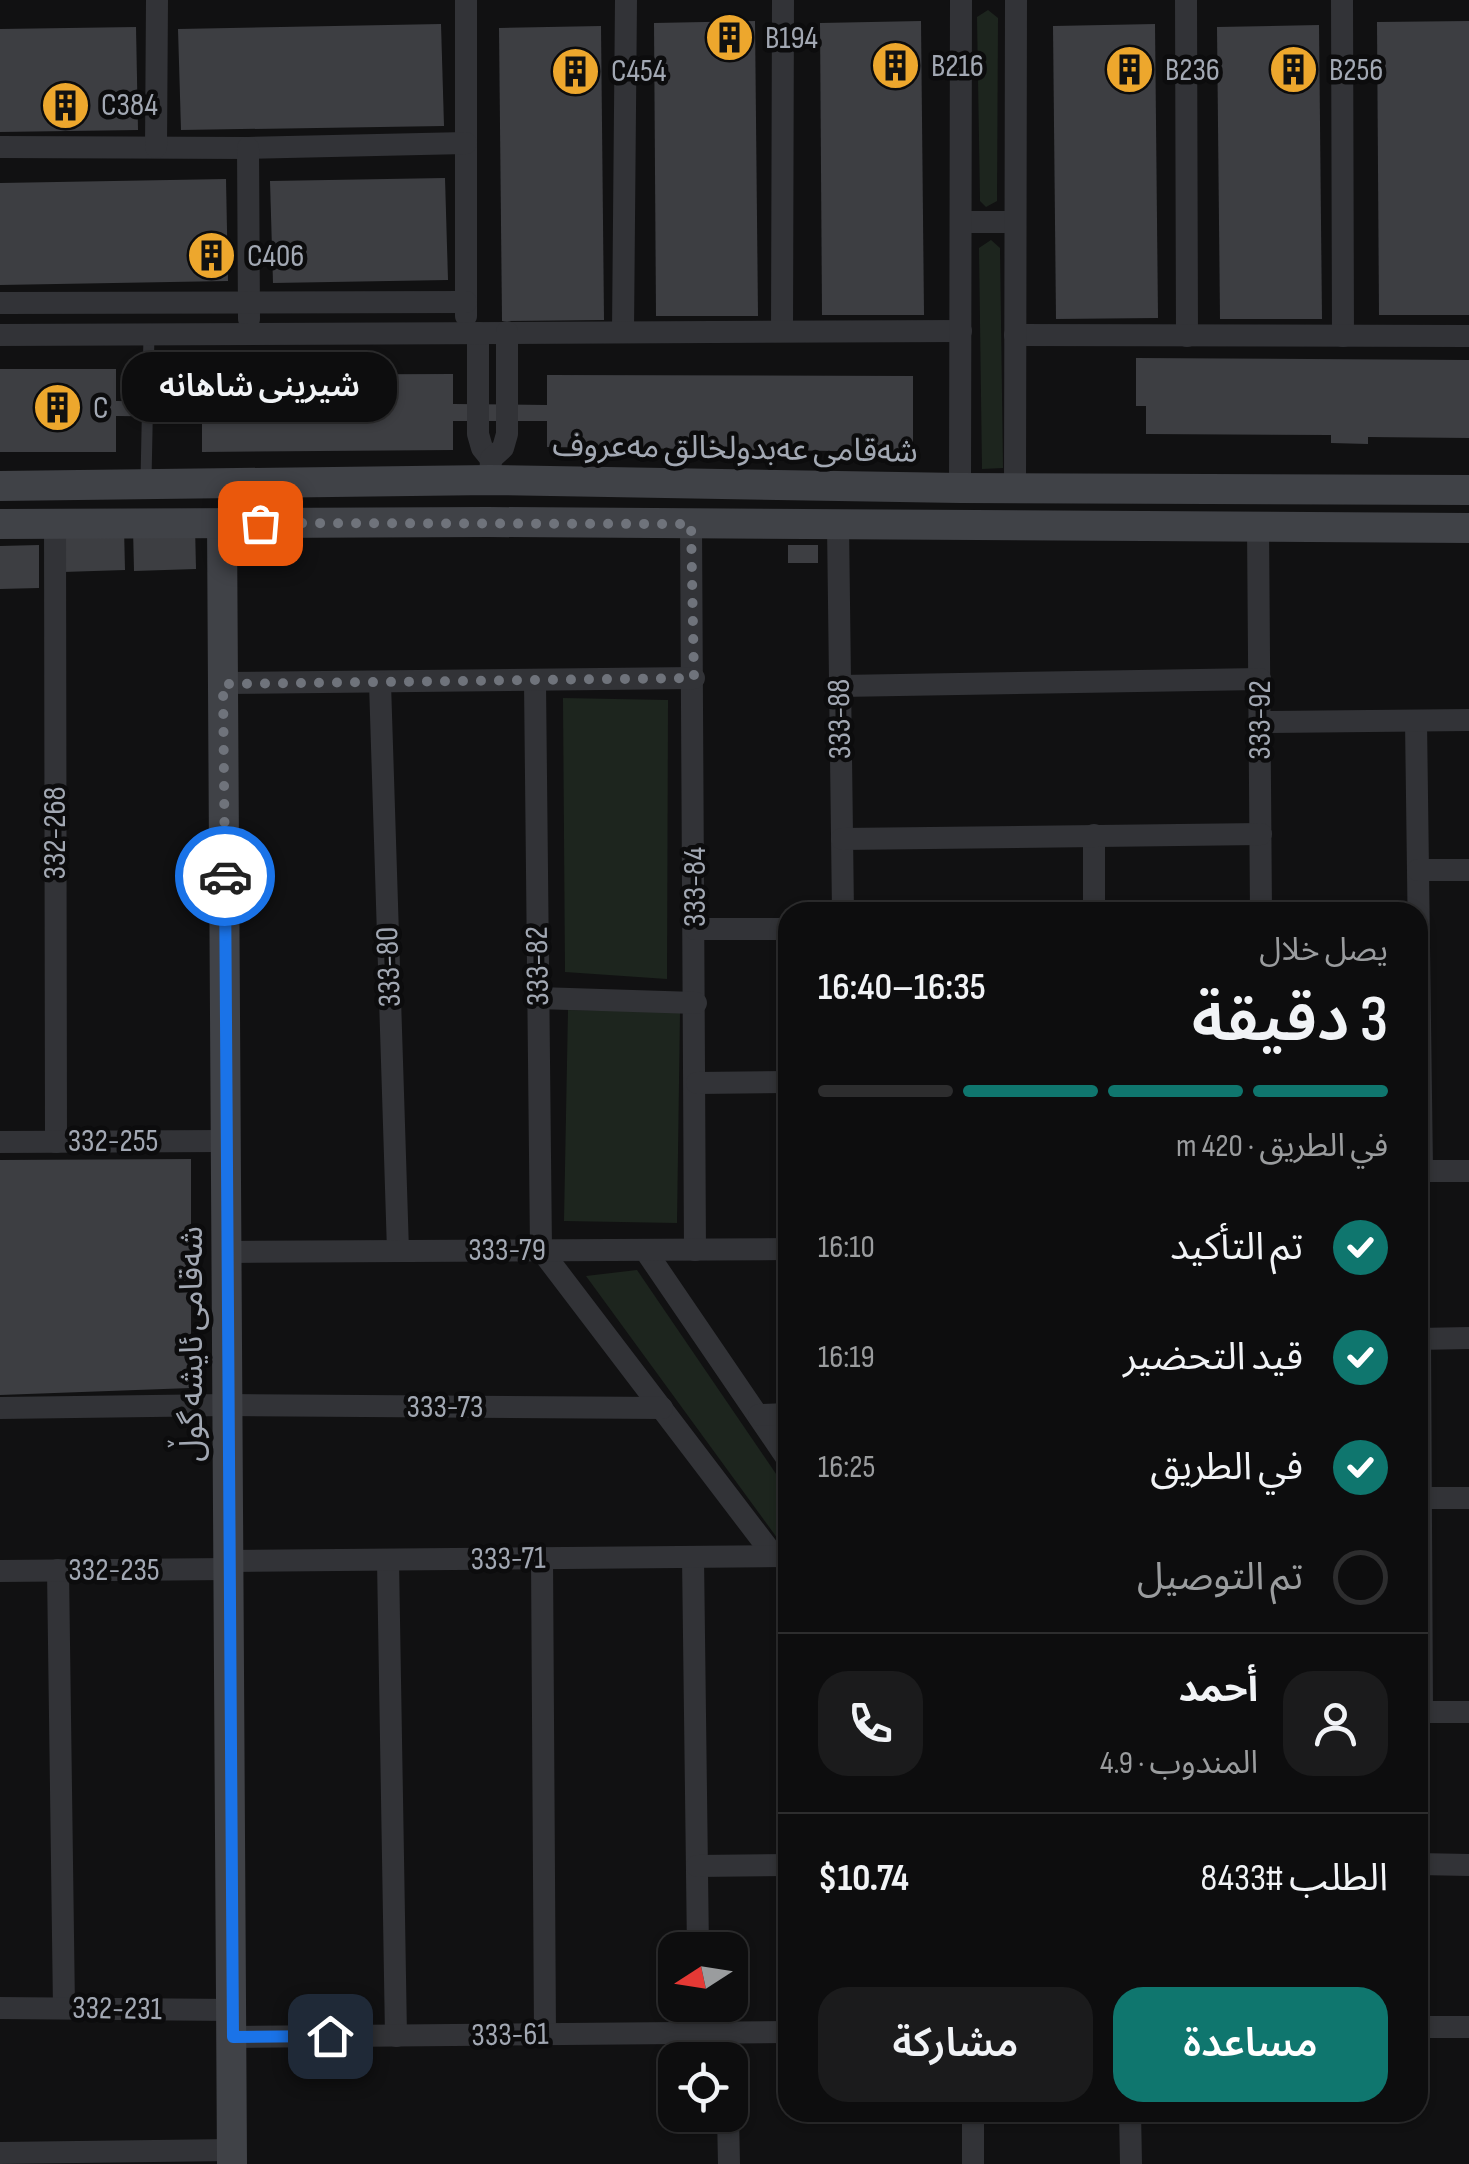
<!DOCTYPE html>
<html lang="ar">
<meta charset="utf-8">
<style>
body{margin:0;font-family:"Sofia Sans Condensed","Noto Sans Arabic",sans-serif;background:#1b1b1c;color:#f1f3f6;direction:rtl;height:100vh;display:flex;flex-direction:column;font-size:38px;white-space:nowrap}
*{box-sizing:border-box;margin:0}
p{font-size:32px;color:#9a9c9e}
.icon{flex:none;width:55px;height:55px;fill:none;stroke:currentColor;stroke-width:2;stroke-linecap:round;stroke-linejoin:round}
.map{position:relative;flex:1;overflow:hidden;direction:ltr}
.panel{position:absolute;left:778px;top:902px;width:650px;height:1220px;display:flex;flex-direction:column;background:#0d0d0e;border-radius:30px;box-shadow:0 2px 8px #0004,0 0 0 2px #2d2d2e;direction:rtl}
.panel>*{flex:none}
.needle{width:65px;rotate:258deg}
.fabs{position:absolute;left:658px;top:1932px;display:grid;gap:20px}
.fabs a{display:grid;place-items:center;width:90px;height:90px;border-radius:20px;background:#0d0d0e;box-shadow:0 2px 8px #0004,0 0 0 2px #2d2d2e;font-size:50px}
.pin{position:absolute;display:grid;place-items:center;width:85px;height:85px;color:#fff;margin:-42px;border-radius:20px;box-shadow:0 5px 15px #0006}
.courier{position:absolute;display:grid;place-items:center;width:100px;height:100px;margin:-50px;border:8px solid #1a73e8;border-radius:50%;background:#fff;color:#222;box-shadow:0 2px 12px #0007}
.bubble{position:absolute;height:70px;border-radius:30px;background:#0d0d0e;box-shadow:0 2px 8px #0004,0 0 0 2px #2d2d2e;font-size:32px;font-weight:600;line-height:70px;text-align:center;direction:rtl}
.head em{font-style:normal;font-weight:600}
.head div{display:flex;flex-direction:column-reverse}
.head{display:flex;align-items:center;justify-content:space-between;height:170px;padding:0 40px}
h1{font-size:65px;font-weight:600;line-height:75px}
.bar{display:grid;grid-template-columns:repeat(4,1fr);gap:15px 10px;align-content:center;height:120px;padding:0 40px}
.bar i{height:12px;border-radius:8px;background:#2d2d2e}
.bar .selected{background:#0f766e}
.bar p{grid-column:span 4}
.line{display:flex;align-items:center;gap:25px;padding:0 40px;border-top:2px solid #2d2d2e}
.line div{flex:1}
.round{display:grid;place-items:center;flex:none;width:105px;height:105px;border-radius:30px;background:#1b1b1c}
ol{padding:0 40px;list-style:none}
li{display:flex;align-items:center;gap:30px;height:110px}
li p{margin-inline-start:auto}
li .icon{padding:10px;border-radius:50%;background:#0f766e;color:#fff;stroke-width:4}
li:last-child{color:#9a9c9e}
li i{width:55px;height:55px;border:5px solid #2d2d2e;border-radius:50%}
.action{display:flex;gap:20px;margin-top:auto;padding:20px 40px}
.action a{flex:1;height:115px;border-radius:30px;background:#0f766e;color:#fff;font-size:40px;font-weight:600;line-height:115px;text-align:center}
.action a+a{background:#1b1b1c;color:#f1f3f6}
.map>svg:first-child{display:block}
.green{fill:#1d251e}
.building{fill:#3d3e42}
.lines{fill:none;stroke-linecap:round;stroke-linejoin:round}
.lane{stroke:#323337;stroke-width:11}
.street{stroke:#323337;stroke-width:22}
.secondary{stroke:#404247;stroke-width:30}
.done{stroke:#6f737b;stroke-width:10;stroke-dasharray:0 18}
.route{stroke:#1a73e8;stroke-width:12}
.labels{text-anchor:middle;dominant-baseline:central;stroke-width:9;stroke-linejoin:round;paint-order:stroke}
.poi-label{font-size:32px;fill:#a2a8b3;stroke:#0c0c0d;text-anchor:start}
.street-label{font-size:32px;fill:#a2a8b3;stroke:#0c0c0d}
</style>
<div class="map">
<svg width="1469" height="2164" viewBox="0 0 1469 2164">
<rect width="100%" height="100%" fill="#111112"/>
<!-- green -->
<g class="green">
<polygon points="988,10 998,18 997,201 986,207 980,201 977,17"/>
<polygon points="991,240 1000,248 1003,468 982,469 979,248"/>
<polygon points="563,698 668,700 667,979 565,972"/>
<polygon points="568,1010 680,1012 677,1223 564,1221"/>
<polygon points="637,1270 787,1490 787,1545 783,1546 586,1276"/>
</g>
<!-- building -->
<g class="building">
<polygon points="755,21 758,316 656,316 654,23"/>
<polygon points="921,21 924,315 822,315 820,23"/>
<polygon points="1469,21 1469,315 1379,315 1377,22"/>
<polygon points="441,24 444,126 181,130 178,29"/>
<polygon points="1155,24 1158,318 1056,319 1053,26"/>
<polygon points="1319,25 1322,319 1220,319 1217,27"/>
<polygon points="601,26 604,320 502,321 499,28"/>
<polygon points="136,27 138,130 0,132 0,29"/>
<polygon points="445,178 448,280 273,283 270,181"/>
<polygon points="226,179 228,281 0,285 0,183"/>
<polygon points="1136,358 1469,360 1469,438 1368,437 1368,444 1331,443 1331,435 1146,434 1146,406 1136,406"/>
<polygon points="0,369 116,369 116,401 201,402 201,375 453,374 453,404 547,405 547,375 913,376 913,452 547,447 547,421 453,421 453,450 202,452 202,417 116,416 116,452 0,452"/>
<polygon points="195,526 196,569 134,571 133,528"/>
<polygon points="124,528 125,570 63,572 62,530"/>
<polygon points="39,545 39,588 0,589 0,546"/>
<rect x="788" y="545" width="30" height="18"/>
<polygon points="191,1159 191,1388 0,1395 0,1160"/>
</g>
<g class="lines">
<!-- lane -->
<polyline class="lane" points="146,480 149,334"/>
<!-- street -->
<g class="street">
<polyline points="466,0 466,316"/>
<polyline points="1186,0 1187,336"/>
<polyline points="1342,0 1343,336"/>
<polyline points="0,147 248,148 466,143"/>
<polyline points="156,147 157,0"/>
<polyline points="248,148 249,319"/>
<polyline points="961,222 1015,222"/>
<polyline points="0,303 466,302"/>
<polyline points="623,331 626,0"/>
<polyline points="782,331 783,0"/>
<polyline points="478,333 478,434 482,448 491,459"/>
<polyline points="0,335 961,331"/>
<polyline points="1015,335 1469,336"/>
<polyline points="490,480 491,459 503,448 507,434 507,332"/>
<polyline points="960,488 961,0"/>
<polyline points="1015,488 1016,0"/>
<polyline points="55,524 56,1142"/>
<polyline points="691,524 695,1250"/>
<polyline points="838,525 843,912"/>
<polyline points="1258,527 1261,912"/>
<polyline points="535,682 541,1250 774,1556"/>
<polyline points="223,683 694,678"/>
<polyline points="380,683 398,1251"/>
<polyline points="840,686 1260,679"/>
<polyline points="1416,721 1422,1171"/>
<polyline points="1260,722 1469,720"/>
<polyline points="1094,835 1094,912"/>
<polyline points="842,839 1261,834"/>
<polyline points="1418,870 1469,870"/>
<polyline points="695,929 788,929"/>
<polyline points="538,998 696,1003"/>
<polyline points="697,1083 788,1082"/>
<polyline points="0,1142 226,1141"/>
<polyline points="1418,1171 1469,1171"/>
<polyline points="645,1250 788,1460"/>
<polyline points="227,1252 788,1249"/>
<polyline points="1418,1339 1469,1338"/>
<polyline points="1420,1339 1422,1712"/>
<polyline points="0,1408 227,1405 662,1408"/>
<polyline points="759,1415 788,1414"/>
<polyline points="1421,1498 1469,1498"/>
<polyline points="693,1557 698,1950"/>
<polyline points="542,1558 545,2035"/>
<polyline points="388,1560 396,2036"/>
<polyline points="228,1561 785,1556"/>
<polyline points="58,1570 64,2008"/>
<polyline points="0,1571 229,1569"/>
<polyline points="1418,1712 1469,1712"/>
<polyline points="1418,1864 1469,1865"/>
<polyline points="697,1866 788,1865"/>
<polyline points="699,2005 699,2033"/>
<polyline points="0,2008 233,2010"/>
<polyline points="1418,2027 1469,2027"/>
<polyline points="727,2033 727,2060"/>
<polyline points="233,2037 788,2032"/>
<polyline points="973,2112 973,2164"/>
<polyline points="1130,2112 1131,2164"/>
<polyline points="728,2115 729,2164"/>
<polyline points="0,2153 232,2150"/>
</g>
<!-- secondary -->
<g class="secondary">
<polyline points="0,486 490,480 960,488 1469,490"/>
<polyline points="222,523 232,2164"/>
<polyline points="0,524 488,522 1469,528"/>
</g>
</g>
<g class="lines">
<!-- done -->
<polyline class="done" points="225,876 223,684 694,678 691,524 260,523"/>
<!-- route -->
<polyline class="route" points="225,876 233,2037 330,2036"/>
</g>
<!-- icons -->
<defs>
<symbol id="building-disc" viewBox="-11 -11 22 22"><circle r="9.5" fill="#eda72d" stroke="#0c0c0d"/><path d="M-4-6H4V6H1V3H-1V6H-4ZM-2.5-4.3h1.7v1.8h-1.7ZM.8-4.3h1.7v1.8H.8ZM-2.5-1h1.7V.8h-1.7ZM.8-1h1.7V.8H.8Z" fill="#111"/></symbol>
</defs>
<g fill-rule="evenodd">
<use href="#building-disc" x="702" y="10" width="55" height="55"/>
<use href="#building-disc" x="868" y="38" width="55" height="55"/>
<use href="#building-disc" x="1102" y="42" width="55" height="55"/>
<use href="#building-disc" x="1266" y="42" width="55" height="55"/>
<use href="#building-disc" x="548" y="44" width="55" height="55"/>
<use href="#building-disc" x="38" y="78" width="55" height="55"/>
<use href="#building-disc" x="184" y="228" width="55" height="55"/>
<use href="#building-disc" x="30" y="380" width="55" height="55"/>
</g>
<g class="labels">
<!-- poi labels -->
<g class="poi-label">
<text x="765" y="38">B194</text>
<text x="931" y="66">B216</text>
<text x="1165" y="70">B236</text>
<text x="1329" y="70">B256</text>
<text x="611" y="71">C454</text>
<text x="101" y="105">C384</text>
<text x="247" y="256">C406</text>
<text x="93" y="408">C</text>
</g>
<!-- street labels -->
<g class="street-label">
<text transform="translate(735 449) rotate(1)">شەقامی عەبدولخالق مەعروف</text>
<text transform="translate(840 719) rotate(-91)">333-88</text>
<text transform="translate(1260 720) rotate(-90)">333-92</text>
<text transform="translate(55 833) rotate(-90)">332-268</text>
<text transform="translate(695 887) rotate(-90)">333-84</text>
<text transform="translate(538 966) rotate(-91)">333-82</text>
<text transform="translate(389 967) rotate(-92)">333-80</text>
<text x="113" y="1141">332-255</text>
<text x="507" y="1250">333-79</text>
<text transform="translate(192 1344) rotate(-90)">شەقامی ئایشە گوڵ</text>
<text x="445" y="1407">333-73</text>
<text transform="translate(508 1559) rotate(-1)">333-71</text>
<text x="114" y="1570">332-235</text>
<text transform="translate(117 2009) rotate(1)">332-231</text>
<text transform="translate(510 2035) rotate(-1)">333-61</text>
</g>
</g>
</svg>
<div class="fabs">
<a><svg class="needle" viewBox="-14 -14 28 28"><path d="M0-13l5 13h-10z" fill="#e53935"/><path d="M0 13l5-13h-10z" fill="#9a9c9e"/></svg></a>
<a><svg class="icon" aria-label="locate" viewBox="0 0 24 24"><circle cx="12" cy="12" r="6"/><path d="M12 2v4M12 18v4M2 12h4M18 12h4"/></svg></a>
</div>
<div class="pin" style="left:260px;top:523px;background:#ea580c"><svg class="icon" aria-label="bag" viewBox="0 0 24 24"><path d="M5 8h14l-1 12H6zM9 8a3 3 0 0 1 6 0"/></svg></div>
<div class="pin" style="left:330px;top:2036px;background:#1f2937"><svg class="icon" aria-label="home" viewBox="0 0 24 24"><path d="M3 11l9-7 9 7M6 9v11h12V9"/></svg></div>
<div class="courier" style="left:225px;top:876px"><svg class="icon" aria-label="car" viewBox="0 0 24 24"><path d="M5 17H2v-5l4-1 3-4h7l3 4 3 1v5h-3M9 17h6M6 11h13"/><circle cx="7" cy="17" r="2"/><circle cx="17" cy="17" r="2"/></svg></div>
<div class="bubble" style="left:122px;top:352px;width:275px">شیرینی شاهانە</div>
<section class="panel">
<div class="head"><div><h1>3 دقيقة</h1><p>يصل خلال</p></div><em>16:35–16:40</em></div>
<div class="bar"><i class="selected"></i><i class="selected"></i><i class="selected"></i><i></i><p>في الطريق · 420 m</p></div>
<ol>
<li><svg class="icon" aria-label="check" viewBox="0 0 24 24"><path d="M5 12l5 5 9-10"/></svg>تم التأكيد<p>16:10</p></li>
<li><svg class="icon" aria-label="check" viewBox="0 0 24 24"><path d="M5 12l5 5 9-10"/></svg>قيد التحضير<p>16:19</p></li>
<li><svg class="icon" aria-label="check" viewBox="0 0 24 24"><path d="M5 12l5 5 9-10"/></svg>في الطريق<p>16:25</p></li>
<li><i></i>تم التوصيل</li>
</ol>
<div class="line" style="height:180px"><a class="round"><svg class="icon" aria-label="person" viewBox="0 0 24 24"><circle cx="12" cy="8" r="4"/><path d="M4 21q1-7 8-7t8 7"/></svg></a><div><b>أحمد</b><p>المندوب · 4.9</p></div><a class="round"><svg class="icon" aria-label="phone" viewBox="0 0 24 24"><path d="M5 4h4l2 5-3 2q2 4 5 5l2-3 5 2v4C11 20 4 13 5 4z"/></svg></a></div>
<div class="line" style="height:130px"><div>الطلب #8433</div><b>$10.74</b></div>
<div class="action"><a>مساعدة</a><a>مشاركة</a></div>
</section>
</div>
